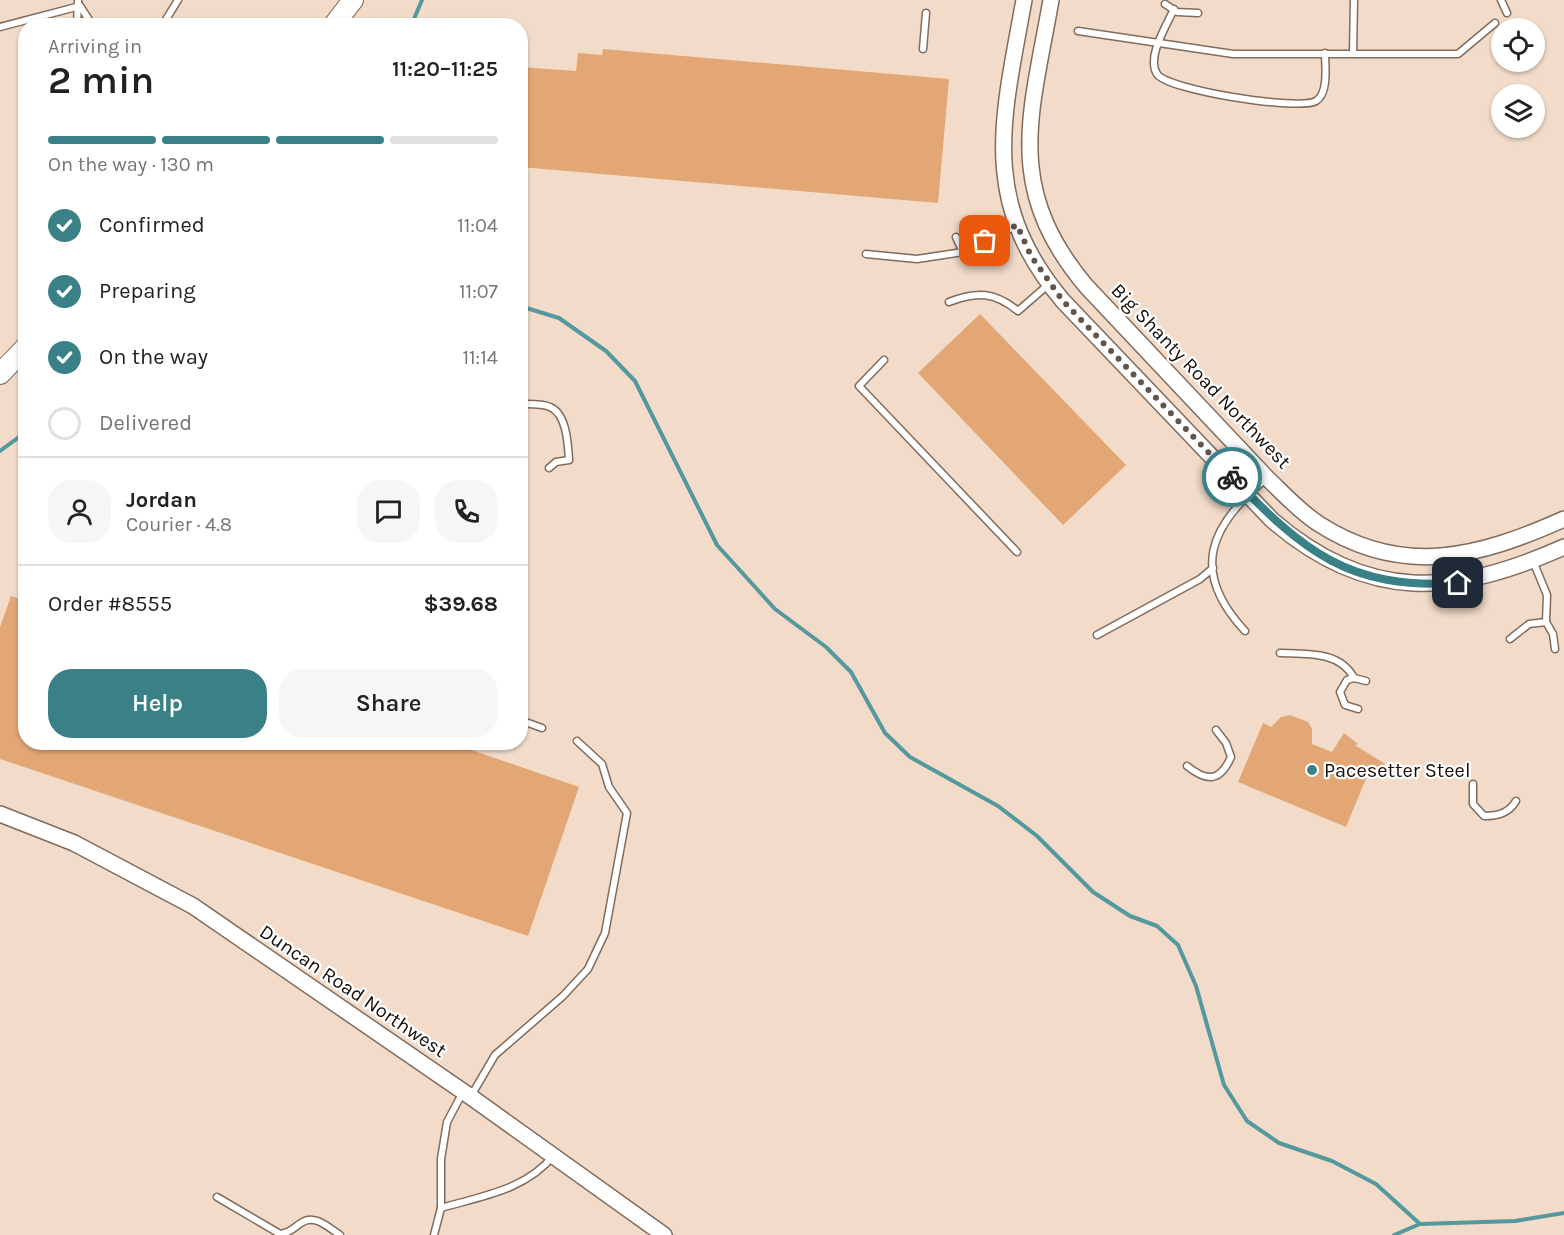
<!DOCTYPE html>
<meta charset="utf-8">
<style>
body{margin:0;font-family:Karla,sans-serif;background:#f6f6f6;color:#222;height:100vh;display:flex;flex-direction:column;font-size:22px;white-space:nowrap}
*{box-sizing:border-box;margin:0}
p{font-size:20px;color:#767676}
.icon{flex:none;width:33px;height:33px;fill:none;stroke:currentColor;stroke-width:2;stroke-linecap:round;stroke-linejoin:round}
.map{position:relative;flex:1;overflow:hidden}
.drawer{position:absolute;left:18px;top:18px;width:510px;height:732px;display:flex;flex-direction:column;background:#fff;border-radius:24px;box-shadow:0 2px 4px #0004}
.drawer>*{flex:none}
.buttons{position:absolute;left:1491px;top:18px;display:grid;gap:12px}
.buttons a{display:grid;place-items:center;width:54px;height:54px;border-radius:50%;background:#fff;box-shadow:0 2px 4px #0004;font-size:30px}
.pin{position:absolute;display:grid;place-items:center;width:51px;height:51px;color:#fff;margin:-26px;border-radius:12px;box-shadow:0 3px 9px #0006}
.courier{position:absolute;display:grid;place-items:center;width:60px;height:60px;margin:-30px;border:4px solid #398187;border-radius:50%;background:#fff;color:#222;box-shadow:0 2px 8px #0007}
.headline em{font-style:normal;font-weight:600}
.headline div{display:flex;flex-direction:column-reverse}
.headline{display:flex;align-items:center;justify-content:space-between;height:102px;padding:0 30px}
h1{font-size:39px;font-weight:600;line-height:45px}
.bar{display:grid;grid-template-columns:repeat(4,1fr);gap:9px 6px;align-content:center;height:72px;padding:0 30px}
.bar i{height:8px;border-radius:4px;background:#e0e0e0}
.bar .on{background:#398187}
.bar p{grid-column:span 4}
.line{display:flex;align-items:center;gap:15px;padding:0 30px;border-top:2px solid #e0e0e0}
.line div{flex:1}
.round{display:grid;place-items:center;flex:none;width:63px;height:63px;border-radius:24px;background:#f6f6f6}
ol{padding:0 30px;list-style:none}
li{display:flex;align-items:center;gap:18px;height:66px}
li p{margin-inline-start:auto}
li .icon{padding:6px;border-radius:50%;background:#398187;color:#fff;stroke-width:4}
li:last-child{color:#767676}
li i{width:33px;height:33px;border:3px solid #e0e0e0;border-radius:50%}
.action{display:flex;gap:12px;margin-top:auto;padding:12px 30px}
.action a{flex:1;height:69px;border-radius:24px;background:#398187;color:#fff;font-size:24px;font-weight:600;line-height:69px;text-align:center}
.action a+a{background:#f6f6f6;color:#222}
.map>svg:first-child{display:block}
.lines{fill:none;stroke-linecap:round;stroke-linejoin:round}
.stream{stroke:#53999d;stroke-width:4}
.building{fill:#e3a775}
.service-casing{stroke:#806c5c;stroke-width:9}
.tertiary-casing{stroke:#806c5c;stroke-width:18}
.primary-casing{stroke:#806c5c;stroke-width:22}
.service{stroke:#fff;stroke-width:6}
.tertiary{stroke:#fff;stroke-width:15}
.primary{stroke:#fff;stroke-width:20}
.done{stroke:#62564c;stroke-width:6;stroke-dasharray:0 10.8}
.route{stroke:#398187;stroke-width:8}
.poi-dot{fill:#398187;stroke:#fff;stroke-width:2}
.labels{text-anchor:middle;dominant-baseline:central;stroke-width:4.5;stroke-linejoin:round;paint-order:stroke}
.street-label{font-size:20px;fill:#150e08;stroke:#fff}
.poi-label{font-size:20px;fill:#150e08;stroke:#fff;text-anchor:start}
</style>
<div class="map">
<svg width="1564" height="1235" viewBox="0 0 1564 1235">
<rect width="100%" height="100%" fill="#f2dbc9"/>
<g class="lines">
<!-- stream -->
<g class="stream">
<polyline points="411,26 422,0"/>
<polyline points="520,306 559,318 606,351 635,381 717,545 775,609 826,647 851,672 885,733 910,757 998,806 1037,836 1093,892 1130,916 1157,926 1178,945 1196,986 1224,1085 1247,1121 1279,1143 1332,1161 1376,1184 1420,1224"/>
<polyline points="0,451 26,432"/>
<polyline points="1394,1235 1420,1224 1515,1221 1564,1213"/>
</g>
</g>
<!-- building -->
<g class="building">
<polygon points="603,49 949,79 938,203 520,167 520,67 576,71 578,53 602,55"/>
<polygon points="980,314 1126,465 1063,525 918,373"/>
<polygon points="11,596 26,601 26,742 448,742 579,787 528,936 0,759 0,627"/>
<polygon points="1290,715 1308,722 1312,729 1312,744 1332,752 1344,733 1358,744 1355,745 1385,764 1374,780 1367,776 1346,827 1238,782 1263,723 1271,727 1281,717"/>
</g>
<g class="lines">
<defs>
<g id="service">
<polyline points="1501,0 1507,13"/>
<polyline points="1165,4 1177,12 1198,13"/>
<polyline points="80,6 93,26"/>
<path d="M1174 9C1167 25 1146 57 1157 74 1167 90 1299 111 1316 101 1329 93 1325 65 1325 53"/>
<polyline points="77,26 78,0"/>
<polyline points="162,26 178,0"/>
<polyline points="0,27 80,6"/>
<polyline points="1078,31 1233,54 1458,54 1495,23"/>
<polyline points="923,49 926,13"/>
<polyline points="1353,53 1354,0"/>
<polyline points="956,237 963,252 1016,226"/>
<polyline points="866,254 917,259 963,252"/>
<path d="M949 302C977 291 995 292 1018 311L1049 284"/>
<polyline points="884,360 859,386 1017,552"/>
<path d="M526 404C533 404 544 404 550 407 567 414 568 445 569 460L556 462 549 468"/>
<polyline points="1546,622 1553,634 1555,649"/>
<path d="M1245 631C1189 571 1210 525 1267 478"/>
<polyline points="1097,635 1200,579 1213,568"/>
<polyline points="1510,639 1529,624 1546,622 1547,595 1533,561"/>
<path d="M1280 653C1307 654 1340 651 1354 678"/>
<polyline points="1358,709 1345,705 1340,692 1347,680 1354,678 1366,681"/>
<polyline points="520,720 542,728"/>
<path d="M1187 766C1207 782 1220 782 1231 757L1226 743 1216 730"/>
<path d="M1473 784V804L1484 816C1498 816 1509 813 1516 801"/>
<polyline points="471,1096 495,1055 563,996 588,969 605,933 627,813 609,787 602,764 577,741"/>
<path d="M217 1197 280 1234C291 1232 292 1229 301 1223 314 1213 329 1228 340 1235"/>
<polyline points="441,1208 441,1159 447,1122 463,1092"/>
<path d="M434 1235 441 1208C482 1196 526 1190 554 1155"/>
</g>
<g id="tertiary">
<path d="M1024 0C1003 118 978 200 1063 301L1272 520C1368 603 1454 596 1564 547"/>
<path d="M1051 0C1031 115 1003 187 1086 286L1267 478C1284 494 1300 512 1319 524 1403 578 1479 557 1564 519"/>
<polyline points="0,814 74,843 193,906 471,1097 664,1235"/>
</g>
<g id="primary">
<polyline points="333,26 353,0"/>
<polyline points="0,374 26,347"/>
</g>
</defs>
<!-- service casing -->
<use href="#service" class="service-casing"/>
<!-- tertiary casing -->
<use href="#tertiary" class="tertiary-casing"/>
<!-- primary casing -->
<use href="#primary" class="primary-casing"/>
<!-- service -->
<use href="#service" class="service"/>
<!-- tertiary -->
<use href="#tertiary" class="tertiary"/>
<!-- primary -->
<use href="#primary" class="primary"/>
</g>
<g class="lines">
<!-- done -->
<polyline class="done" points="985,241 1017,225 1031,256 1063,301 1232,477"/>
<!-- route -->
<path class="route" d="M1232 477C1303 551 1349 590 1458 583"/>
</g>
<!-- markers -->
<circle class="poi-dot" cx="1312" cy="770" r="6"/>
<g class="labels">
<!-- street labels -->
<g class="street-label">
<text transform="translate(1201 376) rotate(46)">Big Shanty Road Northwest</text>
<text transform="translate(353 991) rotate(34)">Duncan Road Northwest</text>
</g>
<!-- poi labels -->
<g class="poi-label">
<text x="1324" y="770">Pacesetter Steel</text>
</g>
</g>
</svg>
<div class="buttons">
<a><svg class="icon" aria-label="locate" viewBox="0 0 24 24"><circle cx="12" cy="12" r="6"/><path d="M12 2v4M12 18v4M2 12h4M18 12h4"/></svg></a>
<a><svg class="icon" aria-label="layers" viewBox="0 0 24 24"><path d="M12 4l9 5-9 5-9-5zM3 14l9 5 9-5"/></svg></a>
</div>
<div class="pin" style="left:985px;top:241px;background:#ea580c"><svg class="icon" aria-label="bag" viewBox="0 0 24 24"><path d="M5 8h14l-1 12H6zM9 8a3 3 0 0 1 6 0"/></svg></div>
<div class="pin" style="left:1458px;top:583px;background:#1f2937"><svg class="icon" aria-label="home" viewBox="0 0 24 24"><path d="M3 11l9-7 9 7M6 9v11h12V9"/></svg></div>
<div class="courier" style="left:1232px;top:477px"><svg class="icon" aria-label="bike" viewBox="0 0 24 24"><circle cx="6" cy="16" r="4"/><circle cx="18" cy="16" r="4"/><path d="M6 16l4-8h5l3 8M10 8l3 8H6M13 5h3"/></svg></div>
<section class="drawer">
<div class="headline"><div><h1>2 min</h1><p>Arriving in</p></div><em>11:20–11:25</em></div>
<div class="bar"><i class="on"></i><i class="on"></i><i class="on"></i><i></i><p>On the way · 130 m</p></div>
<ol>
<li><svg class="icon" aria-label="check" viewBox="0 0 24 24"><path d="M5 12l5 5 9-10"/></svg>Confirmed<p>11:04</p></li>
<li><svg class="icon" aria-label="check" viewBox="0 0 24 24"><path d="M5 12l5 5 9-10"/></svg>Preparing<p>11:07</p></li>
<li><svg class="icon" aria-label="check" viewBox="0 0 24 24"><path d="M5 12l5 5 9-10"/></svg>On the way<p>11:14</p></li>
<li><i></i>Delivered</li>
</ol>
<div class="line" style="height:108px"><a class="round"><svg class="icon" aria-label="person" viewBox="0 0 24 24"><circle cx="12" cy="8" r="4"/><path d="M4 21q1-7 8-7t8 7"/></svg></a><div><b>Jordan</b><p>Courier · 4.8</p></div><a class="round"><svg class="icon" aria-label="chat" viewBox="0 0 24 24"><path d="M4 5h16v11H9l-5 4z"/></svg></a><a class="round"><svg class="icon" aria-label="phone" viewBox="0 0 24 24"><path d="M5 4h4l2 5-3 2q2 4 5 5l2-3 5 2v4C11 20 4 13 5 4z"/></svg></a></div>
<div class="line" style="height:78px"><div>Order #8555</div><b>$39.68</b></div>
<div class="action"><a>Help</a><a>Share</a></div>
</section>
</div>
